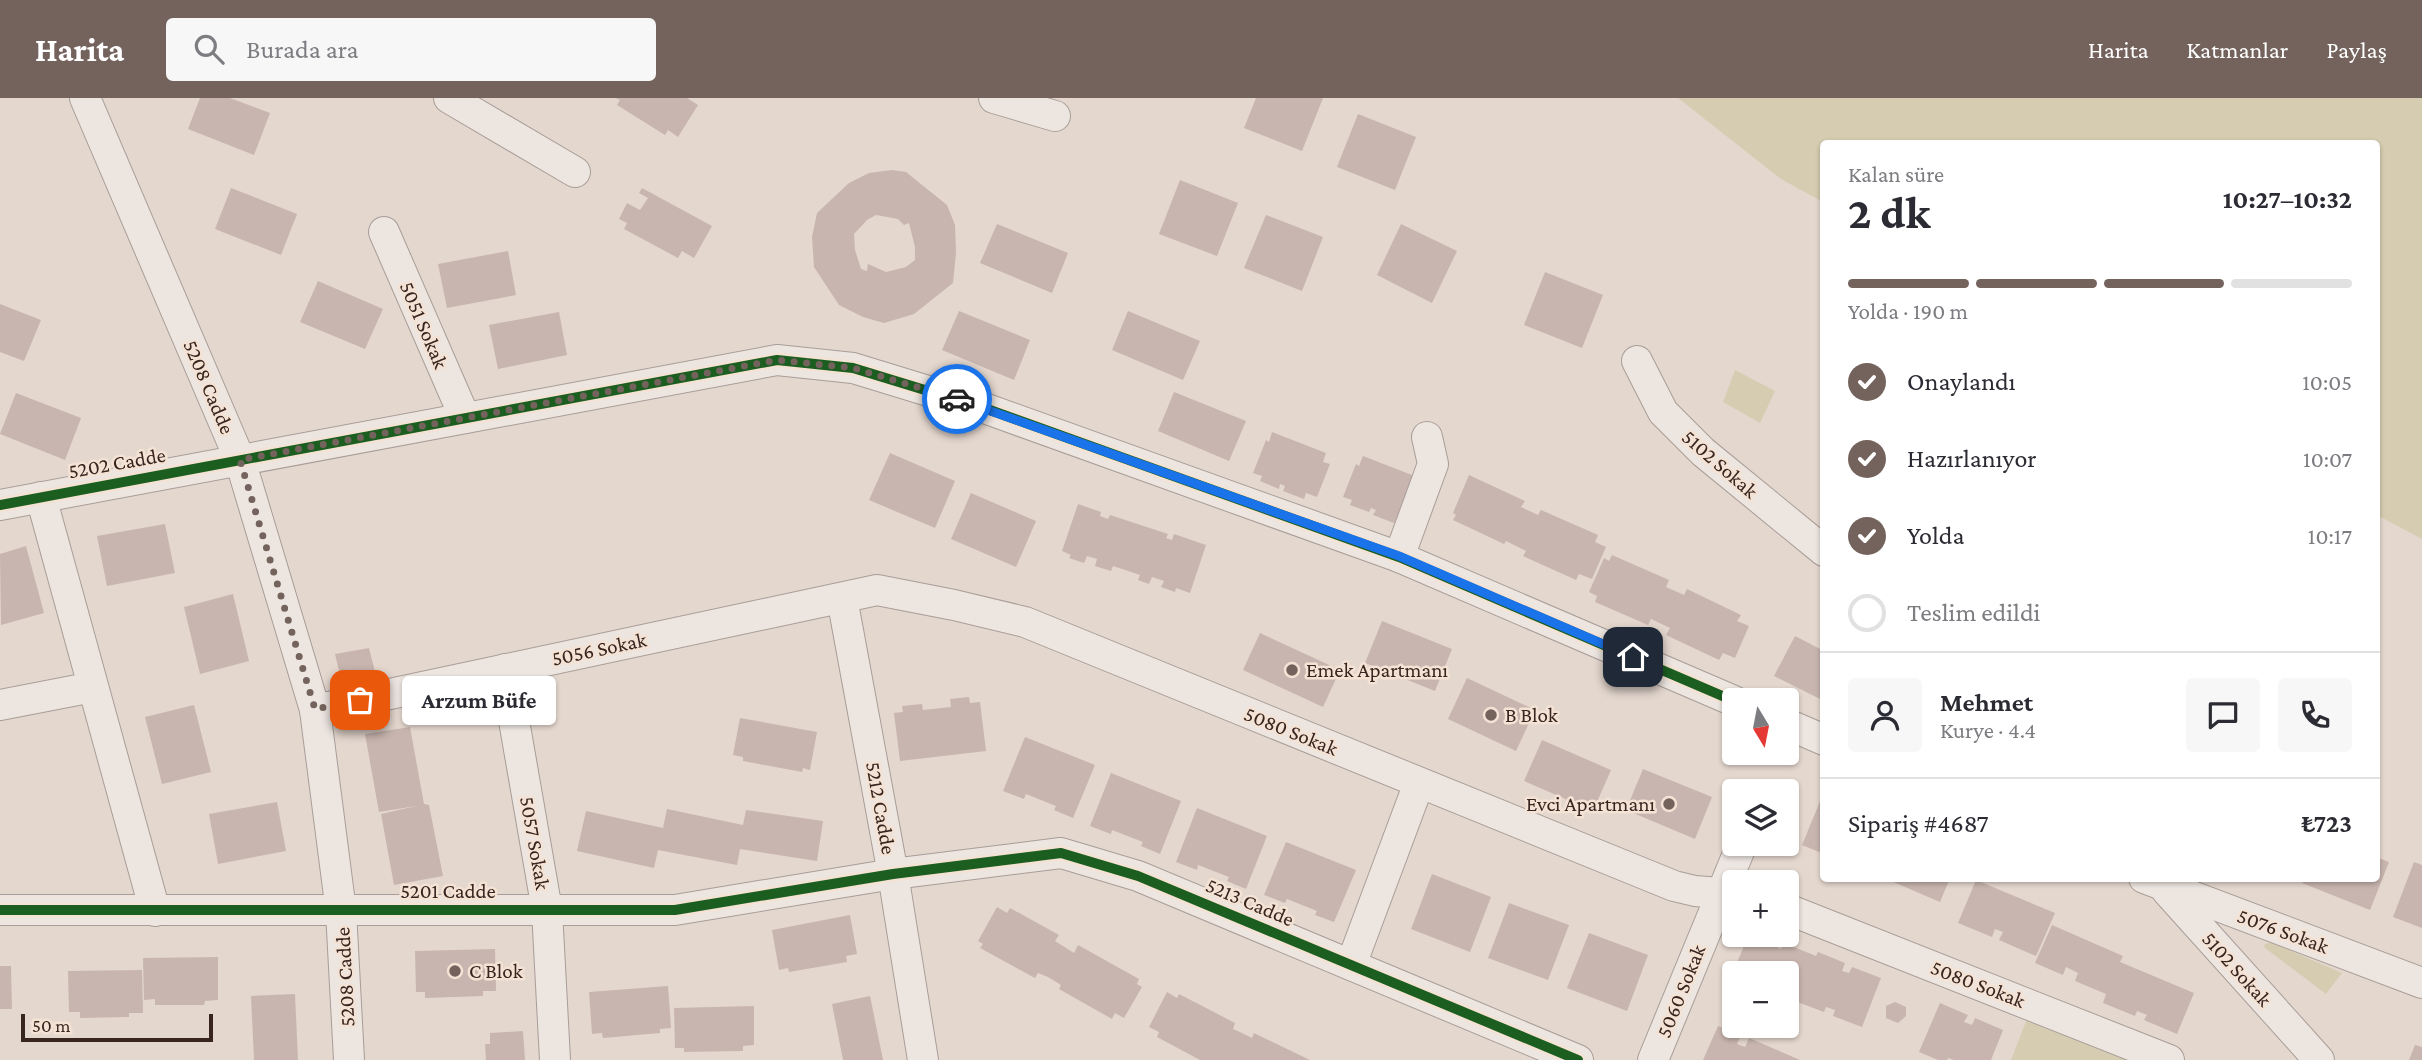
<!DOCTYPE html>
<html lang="tr">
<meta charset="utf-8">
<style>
body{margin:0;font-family:"Crimson Pro",serif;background:#f7f7f7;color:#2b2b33;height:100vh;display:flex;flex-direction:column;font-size:26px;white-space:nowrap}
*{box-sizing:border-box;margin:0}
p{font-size:23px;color:#7c7c81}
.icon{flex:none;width:38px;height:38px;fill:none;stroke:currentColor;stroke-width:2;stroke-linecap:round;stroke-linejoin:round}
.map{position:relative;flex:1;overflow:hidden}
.side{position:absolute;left:1820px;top:42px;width:560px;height:742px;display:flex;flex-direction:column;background:#fff;border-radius:7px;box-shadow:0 2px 5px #0004}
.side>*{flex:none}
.needle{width:46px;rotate:170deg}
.tools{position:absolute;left:1722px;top:590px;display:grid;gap:14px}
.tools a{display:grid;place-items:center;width:77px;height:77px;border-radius:7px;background:#fff;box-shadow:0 2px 5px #0004;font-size:35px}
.scale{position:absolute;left:21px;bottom:18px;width:192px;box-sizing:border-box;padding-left:7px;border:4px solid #382520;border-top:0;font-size:19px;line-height:24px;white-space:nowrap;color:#382520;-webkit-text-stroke:5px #f4e3d5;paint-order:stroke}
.pin{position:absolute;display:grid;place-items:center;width:60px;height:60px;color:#fff;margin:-30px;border-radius:14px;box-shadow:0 4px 10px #0006}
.courier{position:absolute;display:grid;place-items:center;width:70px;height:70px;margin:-35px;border:5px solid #1a73e8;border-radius:50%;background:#fff;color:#222;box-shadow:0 2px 9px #0007}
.bubble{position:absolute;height:49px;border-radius:7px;background:#fff;box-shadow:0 2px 5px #0004;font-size:23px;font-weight:700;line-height:49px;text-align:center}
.headline em{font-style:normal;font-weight:700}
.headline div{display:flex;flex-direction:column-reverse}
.headline{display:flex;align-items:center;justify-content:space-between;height:119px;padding:0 28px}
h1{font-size:46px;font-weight:700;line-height:52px}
.bar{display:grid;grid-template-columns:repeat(4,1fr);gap:10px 7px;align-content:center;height:84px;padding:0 28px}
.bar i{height:9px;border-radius:5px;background:#e1e1e2}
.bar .selected{background:#74635d}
.bar p{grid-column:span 4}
.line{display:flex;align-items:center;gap:18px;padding:0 28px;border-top:2px solid #e1e1e2}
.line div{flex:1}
.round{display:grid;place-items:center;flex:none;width:74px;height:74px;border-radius:7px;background:#f7f7f7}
ol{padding:0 28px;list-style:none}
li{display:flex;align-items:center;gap:21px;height:77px}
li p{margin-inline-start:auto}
li .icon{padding:7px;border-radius:50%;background:#74635d;color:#fff;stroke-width:4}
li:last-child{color:#7c7c81}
li i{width:38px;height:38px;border:4px solid #e1e1e2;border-radius:50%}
header{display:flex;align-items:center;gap:42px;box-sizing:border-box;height:98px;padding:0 35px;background:#74635d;color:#fff}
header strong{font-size:33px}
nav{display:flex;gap:38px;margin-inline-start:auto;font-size:24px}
.search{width:490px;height:63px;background:#f7f7f7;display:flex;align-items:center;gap:18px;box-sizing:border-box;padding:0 24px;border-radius:7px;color:#7c7c81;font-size:26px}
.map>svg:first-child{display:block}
.green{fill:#d6ccb1}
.building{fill:#c8b5af;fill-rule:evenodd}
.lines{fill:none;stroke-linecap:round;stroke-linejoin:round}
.minor-casing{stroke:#a99d98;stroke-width:32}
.minor{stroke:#ece5e0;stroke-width:30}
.cycleway-casing{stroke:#f4e3d5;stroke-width:15}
.cycleway{stroke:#1b5e20;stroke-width:10}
.done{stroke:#74635d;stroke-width:7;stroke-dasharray:0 12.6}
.route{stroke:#1a73e8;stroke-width:9}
.poi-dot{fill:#74635d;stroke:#f4e3d5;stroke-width:2.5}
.labels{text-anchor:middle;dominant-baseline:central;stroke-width:5;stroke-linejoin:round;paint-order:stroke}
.street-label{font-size:21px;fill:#382520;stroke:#f4e3d5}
.poi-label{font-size:21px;fill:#382520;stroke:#f4e3d5;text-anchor:start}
</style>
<header>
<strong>Harita</strong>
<div class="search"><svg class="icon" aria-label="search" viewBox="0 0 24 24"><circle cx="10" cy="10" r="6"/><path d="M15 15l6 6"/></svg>Burada ara</div>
<nav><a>Harita</a><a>Katmanlar</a><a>Paylaş</a></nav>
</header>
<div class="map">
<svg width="2422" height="962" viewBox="0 0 2422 962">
<rect width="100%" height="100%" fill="#e4d7ce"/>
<!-- green -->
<g class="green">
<polygon points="1678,0 2422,0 2422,441 2377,417 2376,46 1824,46 1823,104 1781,81"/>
<polygon points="1735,272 1775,293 1760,325 1723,304"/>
<polygon points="2268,845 2273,845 2342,875 2326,896 2265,850 2264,847"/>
<polygon points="2027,921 2126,959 2125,962 2011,962"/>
</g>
<!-- building -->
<g class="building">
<polygon points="200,0 230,0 270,15 254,57 188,31"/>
<polygon points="616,0 687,0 698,7 678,39 668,32 665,37 617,7 620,2"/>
<polygon points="1256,0 1323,0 1302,53 1244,30"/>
<polygon points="1358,16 1416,39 1395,92 1337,69"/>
<path d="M892 72 906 74 947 107 955 127 956 155 953 185 914 216 884 225 863 219 839 207 814 169 812 139 817 115 849 85 869 75ZM876 117 898 121 904 127 909 125 915 149V162L906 169 886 174 868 166 867 173 861 171 855 152 854 136 867 122Z"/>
<polygon points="1180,82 1238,105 1217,158 1159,136"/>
<polygon points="231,90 297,116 281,157 215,131"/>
<polygon points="642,90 712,128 694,160 682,153 678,160 624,131 627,125 619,121 627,105 640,112 648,100 639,95"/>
<polygon points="1266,117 1323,139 1302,193 1244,170"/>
<polygon points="997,126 1068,155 1052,195 980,165"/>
<polygon points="1401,126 1457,153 1432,205 1377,177"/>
<polygon points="508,153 516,197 447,210 438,166"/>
<polygon points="1545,174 1603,197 1582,250 1524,227"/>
<polygon points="318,183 383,211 365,251 300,224"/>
<polygon points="0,206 41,222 24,263 0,254"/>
<polygon points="959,213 1030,242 1014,282 942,252"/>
<polygon points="1128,213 1200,243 1183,282 1112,252"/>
<polygon points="559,214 567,257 498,271 489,227"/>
<polygon points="1174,294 1246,323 1229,363 1158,333"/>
<polygon points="16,295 81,320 65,362 0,336"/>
<polygon points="1272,334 1326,355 1323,364 1330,366 1317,399 1306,395 1304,401 1283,393 1285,388 1280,386 1279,391 1260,383 1262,378 1253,375 1266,342 1269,344"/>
<polygon points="890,355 955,383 935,430 869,402"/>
<polygon points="1363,358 1417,379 1407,422 1397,419 1394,425 1373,417 1376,412 1371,410 1369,414 1350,407 1352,402 1343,399 1356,366 1359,368"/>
<polygon points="1469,377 1525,403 1521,409 1538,417 1541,412 1598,437 1595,444 1606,449 1592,481 1579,476 1576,482 1523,458 1526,453 1506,443 1504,446 1453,422 1456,417 1453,415"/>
<polygon points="971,395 1036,423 1016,469 951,441"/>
<polygon points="1078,406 1101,414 1100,418 1108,421 1110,417 1168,436 1166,440 1172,442 1174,436 1206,447 1190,495 1176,490 1175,494 1161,489 1164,483 1152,479 1149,486 1138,482 1140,477 1113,468 1111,473 1095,468 1097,461 1087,458 1084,465 1069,460 1071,457 1062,453"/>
<polygon points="165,426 175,475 107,488 97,438"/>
<polygon points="26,448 44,515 1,527 0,456"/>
<polygon points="1612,457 1669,482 1666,489 1684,497 1687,491 1741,517 1737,523 1749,528 1735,560 1723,555 1719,562 1666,537 1670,530 1651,521 1648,527 1595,504 1597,498 1589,494 1604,460 1609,463"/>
<polygon points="233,496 249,563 200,576 184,509"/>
<polygon points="1382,523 1452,551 1435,593 1365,565"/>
<polygon points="1260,535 1340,572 1323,609 1243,572"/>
<polygon points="1795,538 1824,553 1824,603 1774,578"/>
<polygon points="369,550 376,578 342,585 335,556"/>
<polygon points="1467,580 1535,612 1516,653 1448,621"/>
<polygon points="969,599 970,605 980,604 986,653 900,663 894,615 903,614 902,608 922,606 923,612 951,609 950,601"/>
<polygon points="194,607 211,674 162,686 145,619"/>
<polygon points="740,620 817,634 810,672 803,670 802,674 743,663 743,659 733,657"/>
<polygon points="410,629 424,706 429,707 443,778 394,787 381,716 416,708 379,714 365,636"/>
<polygon points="1025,639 1095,667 1073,720 1054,712 1056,708 1026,696 1024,701 1003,693"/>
<polygon points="1542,642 1611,672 1593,713 1524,683"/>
<polygon points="1643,671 1712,699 1695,741 1626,712"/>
<polygon points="1111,675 1181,703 1160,756 1141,748 1143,744 1112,732 1111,736 1090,728"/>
<polygon points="1821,701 1824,702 1824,756 1802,747"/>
<polygon points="277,704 286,753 218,766 209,716"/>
<polygon points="1197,710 1267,738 1246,791 1227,783 1229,779 1198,767 1197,772 1176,764"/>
<polygon points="667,711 743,727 746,712 823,723 817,763 740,751 737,767 658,752 654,770 577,753 586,713 663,730"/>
<polygon points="1286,744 1356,772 1334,824 1315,817 1317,813 1287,801 1285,805 1264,797"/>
<polygon points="2376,759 2389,764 2370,812 2302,785 2304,780 2376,780"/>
<polygon points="2414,764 2422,767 2422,830 2393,819"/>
<polygon points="1432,776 1491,799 1470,854 1411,831"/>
<polygon points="1884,780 1950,780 1940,804"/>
<polygon points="1976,782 2055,815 2036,858 1999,842 2003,834 1995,831 1992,839 1958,825"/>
<polygon points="1509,805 1569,827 1548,882 1488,860"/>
<polygon points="997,809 1007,815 1010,810 1059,837 1055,843 1074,855 1078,847 1139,881 1137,886 1142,889 1124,920 1115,915 1112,921 1059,891 1061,887 1048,879 1038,875 1035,880 980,850 983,846 978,843"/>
<polygon points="850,817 857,856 846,858 847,864 789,874 788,870 779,872 772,832"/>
<polygon points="2052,827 2123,858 2120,864 2194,895 2177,936 2144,922 2147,917 2137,913 2135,918 2103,905 2106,896 2075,883 2078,875 2066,869 2063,877 2035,865"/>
<polygon points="1589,835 1648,857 1627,913 1567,890"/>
<polygon points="1749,836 1770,836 1778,840 1775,848 1781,851 1784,845 1816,858 1818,854 1845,865 1842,873 1849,875 1852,869 1881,880 1862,929 1833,918 1835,912 1826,909 1824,914 1787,900 1787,875 1734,875 1734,880 1731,879"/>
<polygon points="495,851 496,893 483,893 483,898 425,900 425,894 416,894 415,853"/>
<polygon points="218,859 218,902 205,903 204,907 155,907 155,901 144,902 143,860"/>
<polygon points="0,868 11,868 12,911 0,911"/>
<polygon points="142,872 143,915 129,915 129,919 80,920 80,914 69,914 68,873"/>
<polygon points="668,888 671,930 660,931 660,935 603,940 602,935 592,936 589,894"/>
<polygon points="1167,894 1177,900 1179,896 1235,925 1233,931 1242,935 1252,940 1254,935 1310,962 1200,962 1157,939 1159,934 1149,929"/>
<polygon points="295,896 298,962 254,962 251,898"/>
<polygon points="870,898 883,962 843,962 832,906"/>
<polygon points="1895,904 1906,909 1906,918 1898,925 1886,920 1886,908"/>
<polygon points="1940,905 1968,917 1964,924 1972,927 1975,920 2003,932 1991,962 1954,962 1948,960 1947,962 1938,962 1919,954"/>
<polygon points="754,908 754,947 743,948 743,953 684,954 684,950 675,950 674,910"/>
<polygon points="1718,928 1741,937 1737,946 1745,949 1749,940 1800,962 1703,962"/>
<polygon points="523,933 525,962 486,962 485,946 490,946 490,935"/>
<polygon points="2415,947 2422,949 2422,962 2409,962"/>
</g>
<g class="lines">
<defs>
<g id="minor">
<polyline points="85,0 240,362 315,612 341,813 349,962"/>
<polyline points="449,0 575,74"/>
<polyline points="994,0 1055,18"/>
<polyline points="384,134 465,320"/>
<polyline points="1637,263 1663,314 1703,354 1824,453"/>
<polyline points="41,399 155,813"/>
<polyline points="0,407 777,262 853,270 987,311 1399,459 1734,603"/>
<polyline points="1399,459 1433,366 1427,339"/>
<polyline points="842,500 893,776 923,962"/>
<polyline points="505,571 547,812 555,962"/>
<polyline points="0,607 93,589"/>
<polyline points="315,612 877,492 954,507 1025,524 1674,788 1695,793 1734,796"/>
<polyline points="1787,626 1824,642"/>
<polyline points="2144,780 2422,885"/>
<polyline points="2167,793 2319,962"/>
<polyline points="1787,811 2169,962"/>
<polyline points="0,812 675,812 893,776 1061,755 1138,778 1578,962"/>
<polyline points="1351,867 1419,685"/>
<polyline points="1653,962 1742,746"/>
</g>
</defs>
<!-- minor casing -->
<use href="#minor" class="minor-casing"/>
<!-- minor -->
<use href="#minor" class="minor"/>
<defs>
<g id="cycleway">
<polyline points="0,407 777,262 853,270 987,311 1399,459 1734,603"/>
<polyline points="0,812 675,812 893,776 1061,755 1138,778 1578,962"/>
</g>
</defs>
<!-- cycleway casing -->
<use href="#cycleway" class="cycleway-casing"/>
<!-- cycleway -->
<use href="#cycleway" class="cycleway"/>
</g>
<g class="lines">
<!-- done -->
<polyline class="done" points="360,602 315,611 240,362 777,262 853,270 957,301"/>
<!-- route -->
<polyline class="route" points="957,301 1399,458 1633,559"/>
</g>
<!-- markers -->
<g class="poi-dot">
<circle cx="1292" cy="572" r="7"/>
<circle cx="1491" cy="617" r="7"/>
<circle cx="1669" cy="706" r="7"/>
<circle cx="455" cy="873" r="7"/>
</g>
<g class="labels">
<!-- street labels -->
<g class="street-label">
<text transform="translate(424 227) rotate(67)">5051 Sokak</text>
<text transform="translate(209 289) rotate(67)">5208 Cadde</text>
<text transform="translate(117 365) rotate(-10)">5202 Cadde</text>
<text transform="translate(1720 366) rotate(41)">5102 Sokak</text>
<text transform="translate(599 551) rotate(-12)">5056 Sokak</text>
<text transform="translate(1291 633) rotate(22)">5080 Sokak</text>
<text transform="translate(881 710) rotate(80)">5212 Cadde</text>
<text transform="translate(535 745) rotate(80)">5057 Sokak</text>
<text x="448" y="793">5201 Cadde</text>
<text transform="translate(1250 804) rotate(23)">5213 Cadde</text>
<text transform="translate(2283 833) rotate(20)">5076 Sokak</text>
<text transform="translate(2237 871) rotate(48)">5102 Sokak</text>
<text transform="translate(345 879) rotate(-93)">5208 Cadde</text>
<text transform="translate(1978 886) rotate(21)">5080 Sokak</text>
<text transform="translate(1681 893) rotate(-68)">5060 Sokak</text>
</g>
<!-- poi labels -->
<g class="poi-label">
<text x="1306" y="572">Emek Apartmanı</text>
<text x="1505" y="617">B Blok</text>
<text x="1655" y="706" text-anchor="end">Evci Apartmanı</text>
<text x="469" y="873">C Blok</text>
</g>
</g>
</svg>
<div class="tools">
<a><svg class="needle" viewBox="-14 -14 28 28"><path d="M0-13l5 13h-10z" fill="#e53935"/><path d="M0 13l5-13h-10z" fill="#7c7c81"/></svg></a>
<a><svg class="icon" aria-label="layers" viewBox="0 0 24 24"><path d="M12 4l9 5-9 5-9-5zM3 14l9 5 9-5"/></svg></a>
<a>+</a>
<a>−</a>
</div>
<div class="scale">50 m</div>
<div class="pin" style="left:360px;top:602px;background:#ea580c"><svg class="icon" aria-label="bag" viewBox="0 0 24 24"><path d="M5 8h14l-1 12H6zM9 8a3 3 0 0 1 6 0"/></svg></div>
<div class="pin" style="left:1633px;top:559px;background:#1f2937"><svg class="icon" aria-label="home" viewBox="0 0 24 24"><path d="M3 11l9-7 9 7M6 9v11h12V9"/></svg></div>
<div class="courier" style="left:957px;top:301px"><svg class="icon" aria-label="car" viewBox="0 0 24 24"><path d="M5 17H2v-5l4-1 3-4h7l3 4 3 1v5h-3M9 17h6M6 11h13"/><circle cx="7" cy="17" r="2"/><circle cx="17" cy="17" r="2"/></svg></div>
<div class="bubble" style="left:402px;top:578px;width:154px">Arzum Büfe</div>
<section class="side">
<div class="headline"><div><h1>2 dk</h1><p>Kalan süre</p></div><em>10:27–10:32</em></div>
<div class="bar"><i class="selected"></i><i class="selected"></i><i class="selected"></i><i></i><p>Yolda · 190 m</p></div>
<ol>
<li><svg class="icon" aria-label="check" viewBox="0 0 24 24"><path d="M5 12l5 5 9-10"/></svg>Onaylandı<p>10:05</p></li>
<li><svg class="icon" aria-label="check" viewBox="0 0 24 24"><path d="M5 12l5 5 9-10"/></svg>Hazırlanıyor<p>10:07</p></li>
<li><svg class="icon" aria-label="check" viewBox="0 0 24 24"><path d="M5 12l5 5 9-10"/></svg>Yolda<p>10:17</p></li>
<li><i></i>Teslim edildi</li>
</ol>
<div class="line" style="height:126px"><a class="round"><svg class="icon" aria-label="person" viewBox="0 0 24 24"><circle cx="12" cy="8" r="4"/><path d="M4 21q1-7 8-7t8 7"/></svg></a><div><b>Mehmet</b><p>Kurye · 4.4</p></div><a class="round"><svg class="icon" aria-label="chat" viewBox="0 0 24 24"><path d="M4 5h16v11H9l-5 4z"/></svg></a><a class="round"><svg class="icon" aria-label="phone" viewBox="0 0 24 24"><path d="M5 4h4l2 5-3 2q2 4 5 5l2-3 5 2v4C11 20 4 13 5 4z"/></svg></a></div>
<div class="line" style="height:91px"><div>Sipariş #4687</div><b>₺723</b></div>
</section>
</div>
